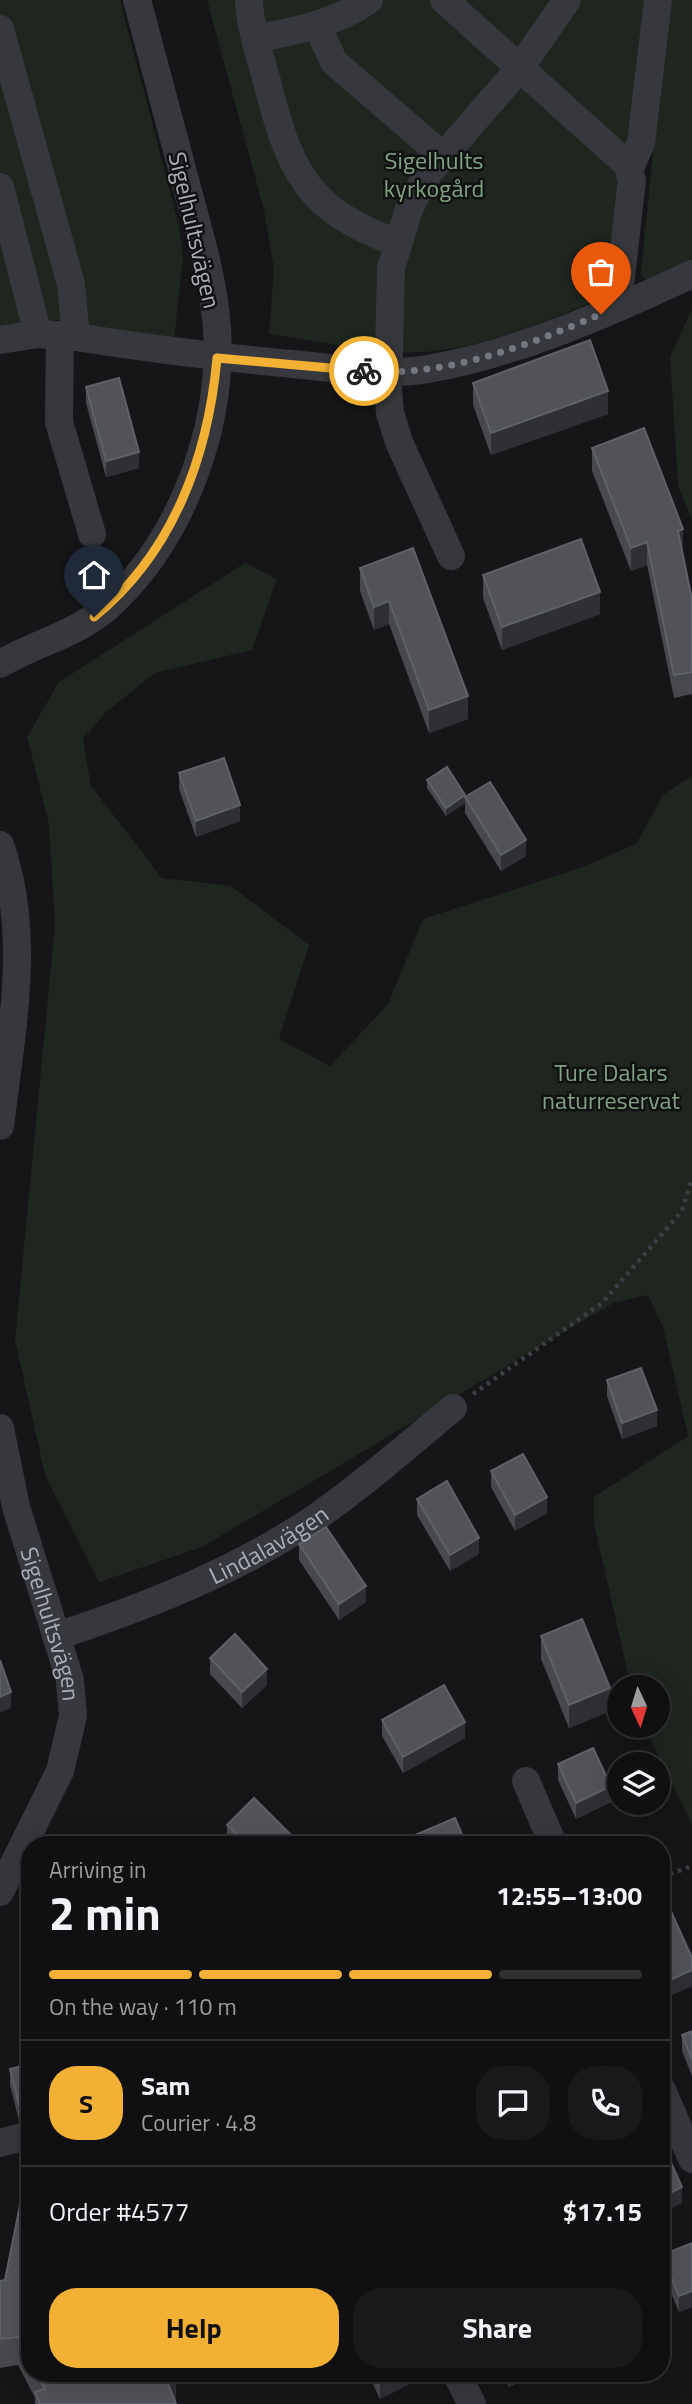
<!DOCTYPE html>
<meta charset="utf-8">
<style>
body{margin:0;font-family:"Titillium Web",sans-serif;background:#19191b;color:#f1f3f6;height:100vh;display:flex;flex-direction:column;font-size:26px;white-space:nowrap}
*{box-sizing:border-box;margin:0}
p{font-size:23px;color:#9c9d9f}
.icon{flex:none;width:38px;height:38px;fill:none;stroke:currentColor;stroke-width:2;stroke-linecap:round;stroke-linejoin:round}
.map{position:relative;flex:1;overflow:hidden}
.side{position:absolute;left:21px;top:1836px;width:649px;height:546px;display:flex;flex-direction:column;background:#101012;border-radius:28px;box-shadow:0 7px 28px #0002,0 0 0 2px #303032}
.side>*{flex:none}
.needle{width:46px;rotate:176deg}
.fabs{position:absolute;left:607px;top:1675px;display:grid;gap:14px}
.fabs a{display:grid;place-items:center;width:63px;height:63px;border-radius:50%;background:#101012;box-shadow:0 7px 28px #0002,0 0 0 2px #303032;font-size:35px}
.pin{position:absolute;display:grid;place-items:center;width:60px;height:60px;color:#fff;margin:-72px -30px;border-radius:50% 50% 50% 0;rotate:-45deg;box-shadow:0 0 7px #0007}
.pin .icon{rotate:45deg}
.courier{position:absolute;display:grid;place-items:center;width:70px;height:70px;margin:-35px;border:5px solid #f2b134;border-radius:50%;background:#fff;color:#222;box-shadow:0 2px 9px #0007}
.overview em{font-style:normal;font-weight:700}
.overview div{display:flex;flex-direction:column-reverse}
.overview{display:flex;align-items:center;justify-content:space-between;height:119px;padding:0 28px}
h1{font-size:46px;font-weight:700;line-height:52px}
.bar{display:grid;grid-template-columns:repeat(4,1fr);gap:10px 7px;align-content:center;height:84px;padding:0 28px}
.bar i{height:9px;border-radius:5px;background:#303032}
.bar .on{background:#f2b134}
.bar p{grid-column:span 4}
.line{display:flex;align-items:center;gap:18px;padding:0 28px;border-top:2px solid #303032}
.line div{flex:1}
.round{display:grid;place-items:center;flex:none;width:74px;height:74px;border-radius:28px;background:#19191b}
.primary-button{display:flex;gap:14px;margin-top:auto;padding:14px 28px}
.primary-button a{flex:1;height:80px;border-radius:28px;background:#f2b134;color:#111;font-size:28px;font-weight:700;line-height:80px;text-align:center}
.primary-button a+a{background:#19191b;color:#f1f3f6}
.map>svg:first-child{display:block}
.green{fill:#1e261f}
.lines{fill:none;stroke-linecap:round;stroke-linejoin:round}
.path{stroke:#3d3f44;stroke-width:4.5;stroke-dasharray:3.5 5;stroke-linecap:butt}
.minor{stroke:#37383d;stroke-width:28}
.wall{fill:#47494d}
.shaded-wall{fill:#2f3033}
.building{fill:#525359;stroke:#5f6168;stroke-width:2}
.done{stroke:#757880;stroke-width:7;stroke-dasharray:0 12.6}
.route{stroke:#f2b134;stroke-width:9}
.labels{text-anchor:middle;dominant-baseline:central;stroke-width:5;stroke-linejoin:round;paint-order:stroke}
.park-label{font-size:24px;fill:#7fa381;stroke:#111113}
.street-label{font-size:24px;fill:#a8adb8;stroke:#111113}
</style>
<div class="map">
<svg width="692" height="2404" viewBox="0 0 692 2404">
<rect width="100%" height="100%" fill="#161618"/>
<!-- green -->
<g class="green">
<polygon points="0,0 120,0 179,226 183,258 174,340 58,320 0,331"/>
<path d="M207 0H649L614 294C553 317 490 347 424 352 374 355 319 341 269 334L274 269 264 210Z"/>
<polygon points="668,0 692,0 692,264 648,281 641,275 642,263"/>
<polygon points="692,309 692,520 678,485 670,357"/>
<polygon points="245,563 277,579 252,650 155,673 106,712 83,739 91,786 162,878 231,886 309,945 279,1039 330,1066 388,1004 423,919 583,867 636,844 663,795 692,776 692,1824 644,1726 658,1726 658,1687 631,1687 594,1523 594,1497 688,1436 663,1327 648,1295 613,1303 202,1547 99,1582 45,1475 15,1340 55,925 49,824 27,737 59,682"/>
</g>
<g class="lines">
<!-- path -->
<g class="path">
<polyline points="473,1394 602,1303 682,1211 692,1178"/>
<polyline points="662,1877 692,1866"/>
</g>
<!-- minor -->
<g class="minor">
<path d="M249 0C250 26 259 53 266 78 289 168 304 210 398 243"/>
<polyline points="444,0 627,164 632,180 619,294 622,304"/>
<polyline points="317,25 334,62 443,156"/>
<polyline points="0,29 71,284 76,337 38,334 0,340"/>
<path d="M256 38C295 32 336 23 369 0"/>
<polyline points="629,170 641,143 658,0"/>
<polyline points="0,187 38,334"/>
<polyline points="60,335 59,422 92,534"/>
<path d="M76 337C151 349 226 358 302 365 343 369 387 376 428 369 519 353 609 313 692 274"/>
<polyline points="451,556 399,442 390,413 388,391 391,268 409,209 426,176 520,68 567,0"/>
<path d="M0 664C39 641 81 634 115 600 184 533 223 424 217 329 214 283 201 239 189 195 172 130 154 65 137 0"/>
<path d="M0 845C32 934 11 1034 0 1126"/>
<path id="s1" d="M0 1428 16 1507 70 1680 73 1716 60 1771 0 1892"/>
<path id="s2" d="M57 1636C145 1607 237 1571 315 1518 363 1485 408 1445 453 1408"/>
<polyline points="526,1781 553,1844"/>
<polyline points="662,2090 692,2159"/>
<polyline points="0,2143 30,2135"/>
<polyline points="456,2373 472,2404"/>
</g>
</g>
<!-- wall -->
<g class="wall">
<polygon points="473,383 608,414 491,455 473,405"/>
<polygon points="86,387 139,468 106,477 86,403"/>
<polygon points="592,448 692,600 692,694 674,698 647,565 631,571 592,471"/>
<polygon points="413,548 468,719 429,733 389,624 374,630 360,591 360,568"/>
<polygon points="483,575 600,614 502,650 483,598"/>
<polygon points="179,773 240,821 196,837 179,789"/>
<polygon points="427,780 465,797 526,856 501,871 465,813 465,803 446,816 427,788"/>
<polygon points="607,1380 657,1426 622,1439 607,1396"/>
<polygon points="491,1471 547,1513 515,1531 491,1487"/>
<polygon points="417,1499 479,1554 450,1571 417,1515"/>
<polygon points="299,1544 366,1602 339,1620 299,1560"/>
<polygon points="541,1636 610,1711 569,1728 541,1659"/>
<polygon points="210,1658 267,1685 242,1708 210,1674"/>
<polygon points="382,1720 465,1738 403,1773 382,1736"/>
<polygon points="558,1764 611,1802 576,1819 558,1780"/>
<polygon points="227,1825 300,1844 230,1844 227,1841"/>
<polygon points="692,2031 692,2076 682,2051 682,2035"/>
<polygon points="30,2064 19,2121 10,2085 10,2069"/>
<polygon points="30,2176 30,2373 175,2373 176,2377 176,2404 35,2404 35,2398 18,2365 0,2368 0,2281 5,2280"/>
<polygon points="692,2244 692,2307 679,2312 662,2271 662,2255"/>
<polygon points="368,2373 417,2373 417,2380 380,2399"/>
<polygon points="502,2373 537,2373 509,2387"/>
</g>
<!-- shaded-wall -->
<g class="shaded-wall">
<polygon points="608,391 608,414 491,455 491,433"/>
<polygon points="139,452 139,468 106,477 106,461"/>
<polygon points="683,529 683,552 678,531"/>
<polygon points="647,542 647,565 631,571 631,548"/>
<polygon points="600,592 600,614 502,650 502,627"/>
<polygon points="389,601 389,624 374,630 374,607"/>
<polygon points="468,696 468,719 429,733 429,710"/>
<polygon points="465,795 465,803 446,816 446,808"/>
<polygon points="240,805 240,821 196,837 196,821"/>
<polygon points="526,840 526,856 501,871 501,855"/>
<polygon points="657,1410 657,1426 622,1439 622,1423"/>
<polygon points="547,1497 547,1513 515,1531 515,1515"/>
<polygon points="479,1538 479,1554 450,1571 450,1555"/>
<polygon points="366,1586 366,1602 339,1620 339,1604"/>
<polygon points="267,1669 267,1685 242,1708 242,1692"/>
<polygon points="610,1688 610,1711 569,1728 569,1705"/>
<polygon points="11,1692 11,1708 0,1713 0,1697"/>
<polygon points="465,1722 465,1738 403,1773 403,1757"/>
<polygon points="611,1786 611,1802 576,1819 576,1803"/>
<polygon points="692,1970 692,1986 662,2000 662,1984"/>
<polygon points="30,2102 30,2118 19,2121 19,2105"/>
<polygon points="682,2187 682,2203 662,2213 662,2197"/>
<polygon points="692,2291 692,2307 679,2312 679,2296"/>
<polygon points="206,2373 217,2373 206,2376"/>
<polygon points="399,2373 417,2373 417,2380 380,2399 380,2383"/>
<polygon points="509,2373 537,2373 509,2387"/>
<polygon points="176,2377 176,2404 167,2381"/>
</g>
<!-- building -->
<g class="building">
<polygon points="590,340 608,391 491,433 473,383"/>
<polygon points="119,378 139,452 106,461 86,387"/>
<polygon points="644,428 683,529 678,531 692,600 692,672 674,675 647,542 631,548 592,448"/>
<polygon points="581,539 600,592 502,627 483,575"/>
<polygon points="413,548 468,696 429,710 389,601 374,607 360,568"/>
<polygon points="224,758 240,805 196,821 179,773"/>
<polygon points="447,767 465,795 446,808 427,780"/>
<polygon points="490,782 526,840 501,855 465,797"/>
<polygon points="641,1368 657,1410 622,1423 607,1380"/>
<polygon points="523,1454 547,1497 515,1515 491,1471"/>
<polygon points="447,1481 479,1538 450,1555 417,1499"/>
<polygon points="326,1527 366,1586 339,1604 299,1544"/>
<polygon points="582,1619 610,1688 569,1705 541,1636"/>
<polygon points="235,1634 267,1669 242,1692 210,1658"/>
<polygon points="0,1660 11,1692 0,1697"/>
<polygon points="444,1685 465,1722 403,1757 382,1720"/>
<polygon points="593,1748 611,1786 576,1803 558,1764"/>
<polygon points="254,1798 300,1844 246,1844 227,1825"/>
<polygon points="455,1818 466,1844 419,1844 415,1835"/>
<polygon points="670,1909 692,1958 692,1970 662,1984 662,1913"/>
<polygon points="692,2031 692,2060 682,2035"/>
<polygon points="30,2064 30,2102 19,2105 10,2069"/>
<polygon points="663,2145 682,2187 662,2197 662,2146"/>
<polygon points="26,2175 30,2176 30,2359 18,2337 0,2339 0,2281 5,2280"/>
<polygon points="692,2243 692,2291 679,2296 662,2255"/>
<polygon points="37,2373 175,2373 176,2377 167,2381 176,2404 40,2404 35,2392 45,2389"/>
<polygon points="375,2373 399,2373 380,2383"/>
</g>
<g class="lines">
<!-- done -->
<path class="done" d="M364 371C444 378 529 345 601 314"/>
<!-- route -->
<path class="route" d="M94 617C173 553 208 457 217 358L364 371"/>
</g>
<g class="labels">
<!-- park labels -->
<g class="park-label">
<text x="434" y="160">Sigelhults<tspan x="434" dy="28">kyrkogård</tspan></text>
<text x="611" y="1072">Ture Dalars<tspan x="611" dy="28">naturreservat</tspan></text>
</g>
<!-- street labels -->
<g class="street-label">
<text transform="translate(195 230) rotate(77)">Sigelhultsvägen</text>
<text stroke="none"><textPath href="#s2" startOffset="231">Lindalavägen</textPath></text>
<text stroke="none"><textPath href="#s1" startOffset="203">Sigelhultsvägen</textPath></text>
</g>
</g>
</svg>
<div class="fabs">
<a><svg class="needle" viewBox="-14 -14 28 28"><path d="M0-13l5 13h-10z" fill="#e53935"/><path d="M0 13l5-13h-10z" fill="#9c9d9f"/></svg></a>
<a><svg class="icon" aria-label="layers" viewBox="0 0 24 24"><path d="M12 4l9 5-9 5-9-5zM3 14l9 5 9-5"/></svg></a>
</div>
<div class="pin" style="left:601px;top:314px;background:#ea580c"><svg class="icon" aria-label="bag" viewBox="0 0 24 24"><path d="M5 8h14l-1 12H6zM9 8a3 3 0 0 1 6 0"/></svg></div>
<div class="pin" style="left:94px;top:617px;background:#1f2937"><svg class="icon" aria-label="home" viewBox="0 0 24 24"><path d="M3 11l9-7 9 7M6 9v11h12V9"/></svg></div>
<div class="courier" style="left:364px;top:371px"><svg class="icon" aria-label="bike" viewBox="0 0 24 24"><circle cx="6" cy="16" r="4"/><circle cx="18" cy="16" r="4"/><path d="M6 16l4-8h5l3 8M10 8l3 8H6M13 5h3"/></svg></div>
<section class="side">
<div class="overview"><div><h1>2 min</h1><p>Arriving in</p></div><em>12:55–13:00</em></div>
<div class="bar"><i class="on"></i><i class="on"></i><i class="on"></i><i></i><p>On the way · 110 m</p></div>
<div class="line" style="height:126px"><b class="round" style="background:#f2b134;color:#111">S</b><div><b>Sam</b><p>Courier · 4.8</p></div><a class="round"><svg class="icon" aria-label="chat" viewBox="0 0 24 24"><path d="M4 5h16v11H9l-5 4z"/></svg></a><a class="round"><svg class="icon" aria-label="phone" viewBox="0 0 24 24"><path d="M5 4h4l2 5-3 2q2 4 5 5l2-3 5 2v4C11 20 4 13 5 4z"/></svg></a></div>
<div class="line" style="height:91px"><div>Order #4577</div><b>$17.15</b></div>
<div class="primary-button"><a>Help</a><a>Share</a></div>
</section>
</div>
